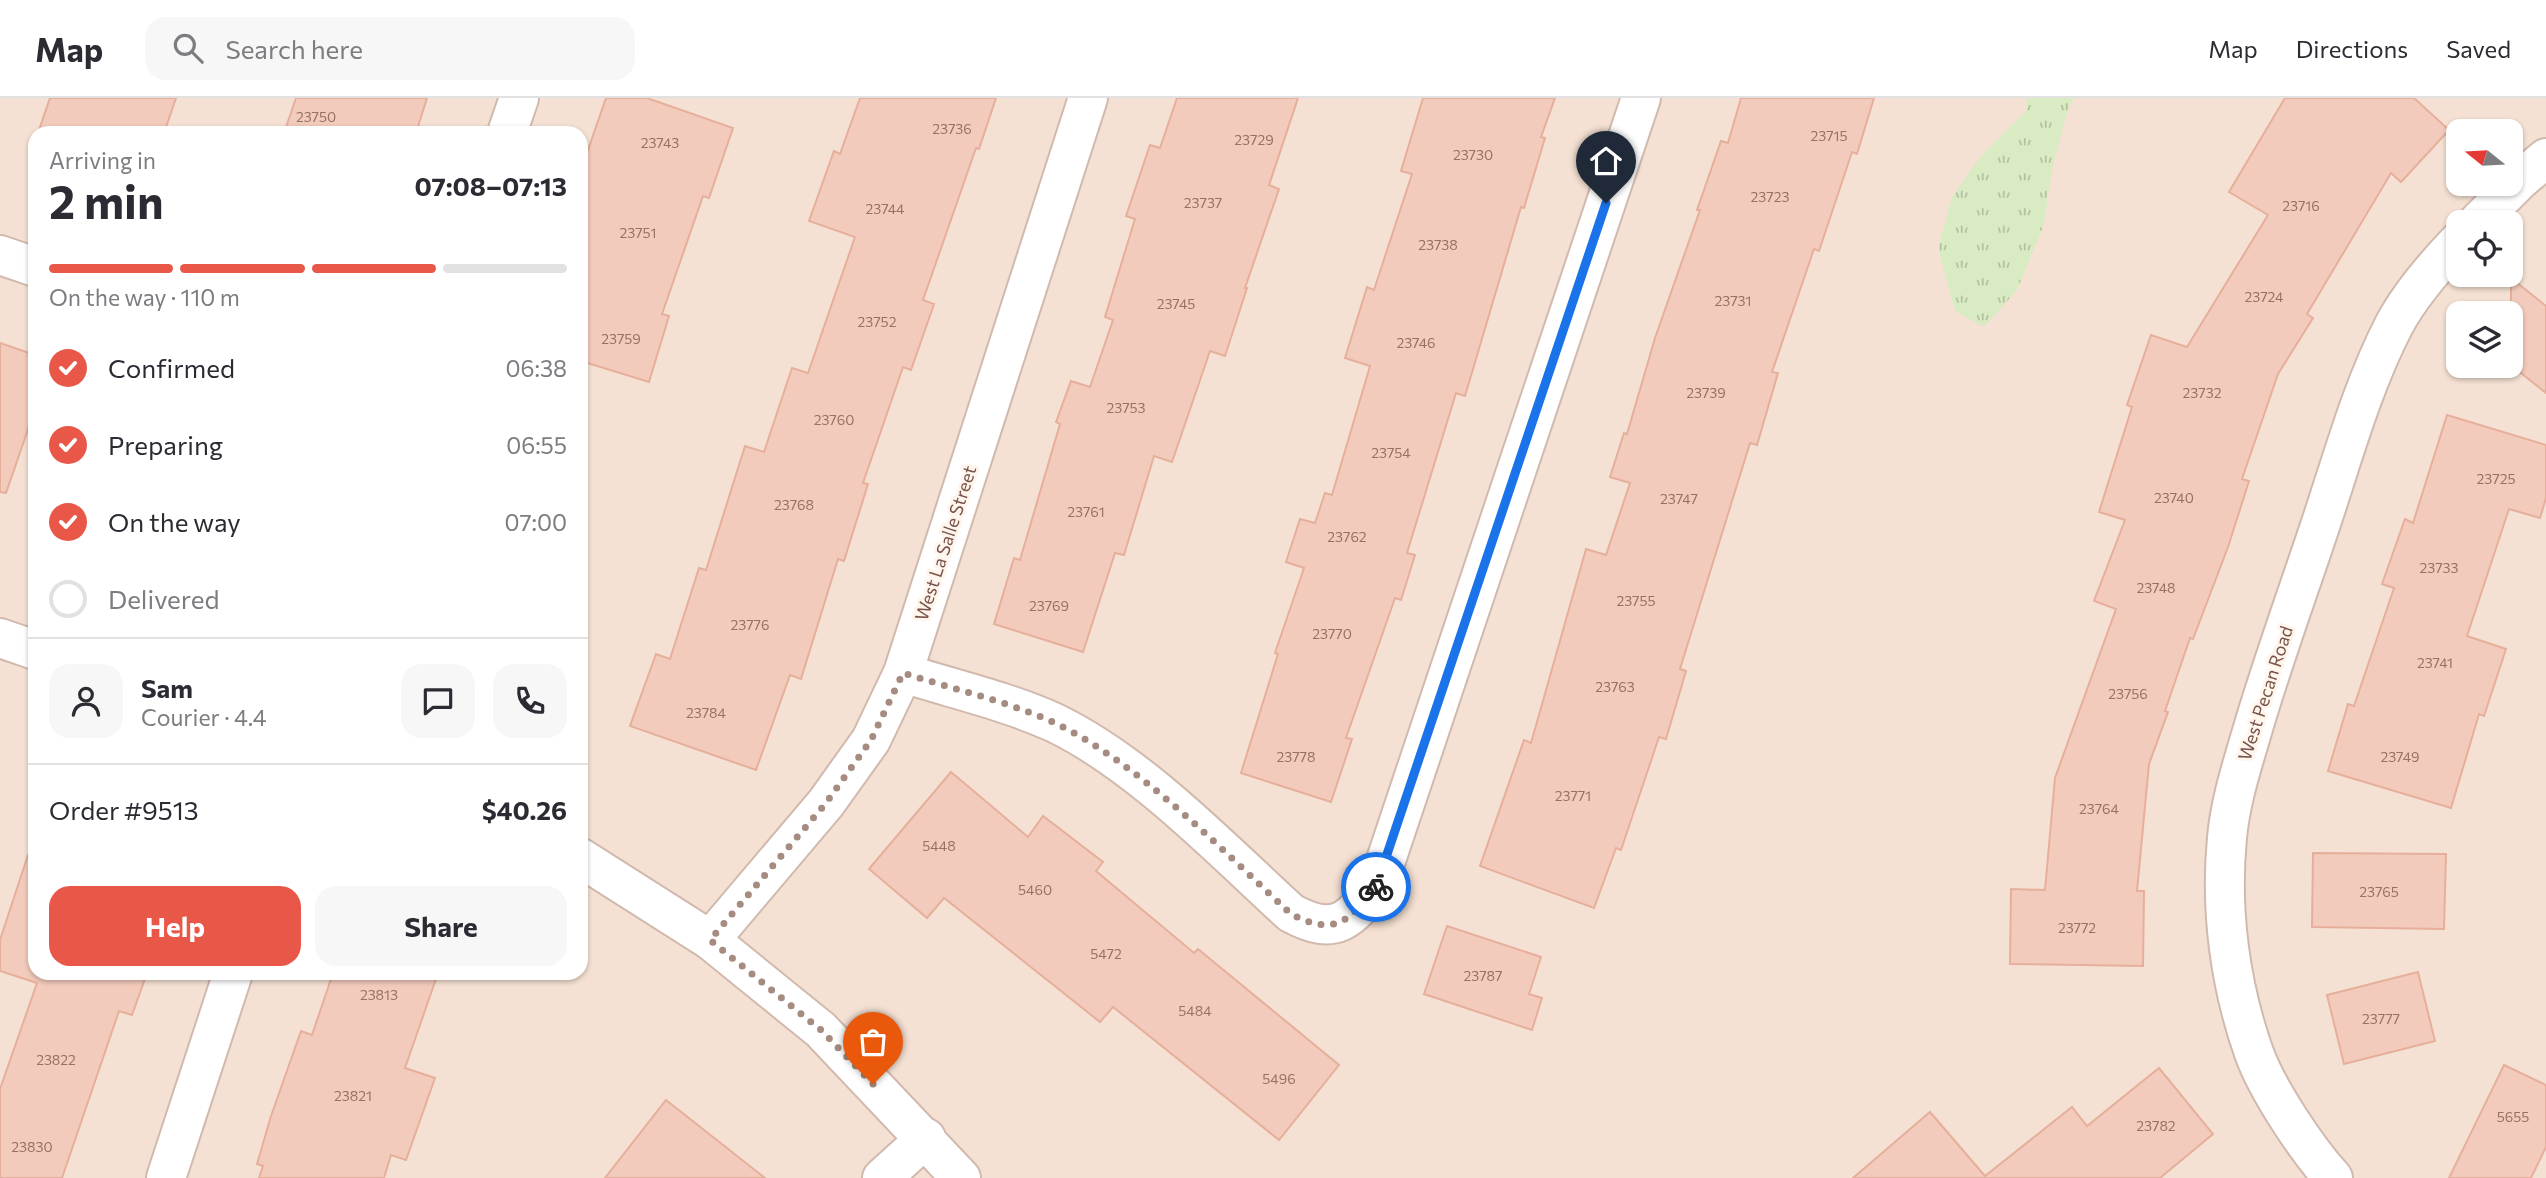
<!DOCTYPE html>
<meta charset="utf-8">
<style>
body{margin:0;font-family:Commissioner,sans-serif;background:#f7f7f7;color:#2b2b33;height:100vh;display:flex;flex-direction:column;font-size:26px;white-space:nowrap}
*{box-sizing:border-box;margin:0}
p{font-size:23px;color:#7c7c81}
.icon{flex:none;width:38px;height:38px;fill:none;stroke:currentColor;stroke-width:2;stroke-linecap:round;stroke-linejoin:round}
.map{position:relative;flex:1;overflow:hidden}
.details{position:absolute;left:28px;top:28px;width:560px;height:854px;display:flex;flex-direction:column;background:#fff;border-radius:21px;box-shadow:0 2px 5px #0004}
.details>*{flex:none}
.needle{width:46px;rotate:288deg}
.buttons{position:absolute;left:2446px;top:21px;display:grid;gap:14px}
.buttons a{display:grid;place-items:center;width:77px;height:77px;border-radius:14px;background:#fff;box-shadow:0 2px 5px #0004;font-size:35px}
.pin{position:absolute;display:grid;place-items:center;width:60px;height:60px;color:#fff;margin:-72px -30px;border-radius:50% 50% 50% 0;rotate:-45deg;box-shadow:0 0 7px #0007}
.pin .icon{rotate:45deg}
.courier{position:absolute;display:grid;place-items:center;width:70px;height:70px;margin:-35px;border:5px solid #1a73e8;border-radius:50%;background:#fff;color:#222;box-shadow:0 2px 9px #0007}
.headline em{font-style:normal;font-weight:700}
.headline div{display:flex;flex-direction:column-reverse}
.headline{display:flex;align-items:center;justify-content:space-between;height:119px;padding:0 21px}
h1{font-size:46px;font-weight:700;line-height:52px}
.bar{display:grid;grid-template-columns:repeat(4,1fr);gap:10px 7px;align-content:center;height:84px;padding:0 21px}
.bar i{height:9px;border-radius:5px;background:#e1e1e2}
.bar .selected{background:#e95748}
.bar p{grid-column:span 4}
.line{display:flex;align-items:center;gap:18px;padding:0 21px;border-top:2px solid #e1e1e2}
.line div{flex:1}
.round{display:grid;place-items:center;flex:none;width:74px;height:74px;border-radius:21px;background:#f7f7f7}
ol{padding:0 21px;list-style:none}
li{display:flex;align-items:center;gap:21px;height:77px}
li p{margin-inline-start:auto}
li .icon{padding:7px;border-radius:50%;background:#e95748;color:#fff;stroke-width:4}
li:last-child{color:#7c7c81}
li i{width:38px;height:38px;border:4px solid #e1e1e2;border-radius:50%}
.primary-button{display:flex;gap:14px;margin-top:auto;padding:14px 21px}
.primary-button a{flex:1;height:80px;border-radius:21px;background:#e95748;color:#fff;font-size:28px;font-weight:700;line-height:80px;text-align:center}
.primary-button a+a{background:#f7f7f7;color:#2b2b33}
header{display:flex;align-items:center;gap:42px;box-sizing:border-box;height:98px;padding:0 35px;background:#fff;border-bottom:2px solid #e1e1e2}
header strong{font-size:33px}
nav{display:flex;gap:38px;margin-inline-start:auto;font-size:24px}
.search{width:490px;height:63px;background:#f7f7f7;display:flex;align-items:center;gap:18px;box-sizing:border-box;padding:0 24px;border-radius:21px;color:#7c7c81;font-size:26px}
.map>svg:first-child{display:block}
.residential{fill:#f5e1d3;fill-rule:evenodd}
.park{fill:url(#park-tufts)}
.building{fill:#f3cbbc;stroke:#e6af9c;stroke-width:2}
.lines{fill:none;stroke-linecap:round;stroke-linejoin:round}
.minor-casing{stroke:#d1b9ae;stroke-width:42}
.tertiary-casing{stroke:#d1b9ae;stroke-width:42}
.minor{stroke:#fff;stroke-width:38}
.tertiary{stroke:#fff;stroke-width:38}
.done{stroke:#a58b80;stroke-width:7;stroke-dasharray:0 12.6}
.route{stroke:#1a73e8;stroke-width:9}
.labels{text-anchor:middle;dominant-baseline:central;stroke-width:6;stroke-linejoin:round;paint-order:stroke}
.number-label{font-size:14px;fill:#957266}
.street-label{font-size:18px;fill:#76544a;stroke:#fff5ec}
</style>
<header>
<strong>Map</strong>
<div class="search"><svg class="icon" aria-label="search" viewBox="0 0 24 24"><circle cx="10" cy="10" r="6"/><path d="M15 15l6 6"/></svg>Search here</div>
<nav><a>Map</a><a>Directions</a><a>Saved</a></nav>
</header>
<div class="map">
<svg width="2546" height="1080" viewBox="0 0 2546 1080">
<defs>
<pattern id="park-tufts" width="24" height="20" patternUnits="userSpaceOnUse" patternTransform="scale(1.75)"><rect width="24" height="20" fill="#d8ebc3"/><path d="M3 7l-1-3M5 7V3M7 7l1-3M15 17l-1-3M17 17v-4M19 17l1-3" fill="none" stroke="#b4c1a0"/></pattern>
</defs>
<rect width="100%" height="100%" fill="#fdf1e5"/>
<!-- residential -->
<path class="residential" d="M0 0H2546V1080H0ZM2459 33H2511V86H2459ZM35 35H581V875H35ZM2459 124H2511V177H2459ZM2459 215H2511V268H2459Z"/>
<!-- park -->
<polygon class="park" points="2027,0 2074,0 2068,11 2052,71 2044,126 2017,192 1984,229 1955,213 1938,150 1952,99 1980,59 2026,13"/>
<!-- building -->
<g class="building">
<polygon points="50,0 176,0 164,35 38,35"/>
<polygon points="296,0 427,0 416,35 284,35"/>
<polygon points="606,0 647,0 733,30 709,100 703,98 662,216 669,218 649,284 581,263 581,72"/>
<polygon points="860,0 996,0 979,51 976,50 923,202 934,206 911,272 903,269 863,385 868,386 844,463 838,461 801,581 790,577 756,672 630,628 656,556 670,561 699,470 706,472 745,348 764,354 792,270 808,275 855,139 809,123 834,53 840,56"/>
<polygon points="1177,0 1298,0 1269,87 1279,91 1245,190 1247,190 1225,258 1210,253 1172,364 1154,358 1124,457 1115,455 1083,554 994,526 1014,460 1020,462 1060,326 1056,324 1071,283 1090,289 1113,222 1105,219 1135,121 1126,118 1150,47 1160,50"/>
<polygon points="1423,0 1555,0 1541,39 1545,40 1524,110 1521,109 1465,298 1456,295 1407,455 1415,457 1401,502 1395,500 1346,640 1352,641 1331,704 1241,675 1278,556 1275,555 1304,470 1286,464 1300,421 1315,425 1325,395 1332,397 1370,268 1345,260 1367,189 1374,192 1412,76 1401,73"/>
<polygon points="1741,0 1874,0 1857,56 1852,54 1819,153 1814,151 1772,274 1778,275 1757,347 1750,345 1680,571 1686,573 1666,641 1659,639 1621,752 1616,750 1594,810 1480,768 1524,642 1531,645 1586,451 1606,457 1630,385 1610,379 1624,335 1627,336 1655,240 1700,112 1697,112 1721,43 1728,45"/>
<polygon points="2285,0 2414,0 2449,32 2401,84 2391,75 2307,216 2313,220 2278,276 2242,381 2249,383 2228,449 2193,541 2190,540 2165,613 2168,614 2149,666 2137,793 2144,793 2143,868 2010,866 2011,791 2045,792 2055,680 2116,511 2094,503 2125,422 2099,414 2132,309 2127,307 2151,237 2187,249 2268,117 2229,94"/>
<polygon points="2511,180 2546,208 2546,295 2511,267"/>
<polygon points="0,245 35,257 35,311 6,395 0,394"/>
<polygon points="2447,317 2546,347 2546,400 2540,420 2509,411 2467,538 2506,551 2484,618 2479,616 2451,710 2328,673 2348,606 2354,608 2394,490 2382,486 2405,421 2413,425"/>
<polygon points="951,674 1028,739 1043,718 1103,764 1096,773 1194,855 1198,851 1339,967 1279,1042 1113,909 1100,924 944,800 927,820 869,771"/>
<polygon points="2313,755 2446,756 2444,831 2312,829"/>
<polygon points="28,757 35,758 35,875 147,875 132,917 119,913 62,1080 0,1080 0,991 37,885 0,873 0,842"/>
<polygon points="1447,828 1541,859 1529,896 1542,900 1532,932 1424,896"/>
<polygon points="2418,874 2435,943 2344,966 2327,897"/>
<polygon points="333,875 438,875 405,970 435,980 406,1062 391,1057 384,1080 259,1080 263,1068 257,1066 271,1018 301,933 312,937"/>
<polygon points="2504,967 2546,987 2546,1049 2531,1080 2449,1080"/>
<polygon points="2159,970 2213,1036 2160,1080 1853,1080 1930,1014 1985,1078 2072,1009 2087,1028"/>
<polygon points="666,1002 765,1080 605,1080"/>
</g>
<g class="lines">
<defs>
<g id="minor">
<polyline points="507,35 519,0"/>
<polyline points="2478,124 2520,82 2546,60"/>
<polyline points="0,157 35,169"/>
<path d="M903 575C953 591 1007 603 1055 625 1140 666 1222 752 1291 815 1337 840 1351 821 1378 786L1641 0"/>
<polyline points="710,842 826,705 871,642 903,575 1088,0"/>
<polyline points="166,1080 233,875"/>
<polyline points="882,1080 926,1040"/>
<path d="M2333 1080C2306 1050 2268 993 2254 955 2230 887 2220 812 2227 740 2230 705 2241 671 2251 637 2271 568 2296 500 2319 431 2342 363 2361 291 2394 227 2410 197 2435 168 2459 143"/>
</g>
<g id="tertiary">
<polyline points="0,540 35,552"/>
<polyline points="581,760 710,842 821,932 961,1080"/>
</g>
</defs>
<!-- minor casing -->
<use href="#minor" class="minor-casing"/>
<!-- tertiary casing -->
<use href="#tertiary" class="tertiary-casing"/>
<!-- minor -->
<use href="#minor" class="minor"/>
<!-- tertiary -->
<use href="#tertiary" class="tertiary"/>
</g>
<g class="lines">
<!-- done -->
<path class="done" d="M873 986 821 932 710 842 826 705 871 642 903 575C953 591 1007 603 1055 625 1140 666 1222 752 1291 816 1336 839 1349 823 1376 789"/>
<!-- route -->
<polyline class="route" points="1376,789 1606,105"/>
</g>
<g class="labels">
<!-- number labels -->
<g class="number-label">
<text x="316" y="18">23750</text>
<text x="952" y="30">23736</text>
<text x="1829" y="37">23715</text>
<text x="1254" y="41">23729</text>
<text x="660" y="44">23743</text>
<text x="1473" y="56">23730</text>
<text x="1770" y="98">23723</text>
<text x="1203" y="104">23737</text>
<text x="2301" y="107">23716</text>
<text x="885" y="110">23744</text>
<text x="638" y="134">23751</text>
<text x="1438" y="146">23738</text>
<text x="2264" y="198">23724</text>
<text x="1733" y="202">23731</text>
<text x="1176" y="205">23745</text>
<text x="877" y="223">23752</text>
<text x="621" y="240">23759</text>
<text x="1416" y="244">23746</text>
<text x="1706" y="294">23739</text>
<text x="2202" y="294">23732</text>
<text x="1126" y="309">23753</text>
<text x="834" y="321">23760</text>
<text x="1391" y="354">23754</text>
<text x="2496" y="380">23725</text>
<text x="2174" y="399">23740</text>
<text x="1679" y="400">23747</text>
<text x="794" y="406">23768</text>
<text x="1086" y="413">23761</text>
<text x="1347" y="438">23762</text>
<text x="2439" y="469">23733</text>
<text x="2156" y="489">23748</text>
<text x="1636" y="502">23755</text>
<text x="1049" y="507">23769</text>
<text x="750" y="526">23776</text>
<text x="1332" y="535">23770</text>
<text x="2435" y="564">23741</text>
<text x="1615" y="588">23763</text>
<text x="2128" y="595">23756</text>
<text x="706" y="614">23784</text>
<text x="1296" y="658">23778</text>
<text x="2400" y="658">23749</text>
<text x="1573" y="697">23771</text>
<text x="2099" y="710">23764</text>
<text x="939" y="747">5448</text>
<text x="1035" y="791">5460</text>
<text x="2379" y="793">23765</text>
<text x="2077" y="829">23772</text>
<text x="1106" y="855">5472</text>
<text x="1483" y="877">23787</text>
<text x="379" y="896">23813</text>
<text x="1195" y="912">5484</text>
<text x="2381" y="920">23777</text>
<text x="56" y="961">23822</text>
<text x="1279" y="980">5496</text>
<text x="353" y="997">23821</text>
<text x="2513" y="1018">5655</text>
<text x="2156" y="1027">23782</text>
<text x="32" y="1048">23830</text>
</g>
<!-- street labels -->
<g class="street-label">
<text transform="translate(945 445) rotate(-72)">West La Salle Street</text>
<text transform="translate(2265 595) rotate(-72)">West Pecan Road</text>
</g>
</g>
</svg>
<div class="buttons">
<a><svg class="needle" viewBox="-14 -14 28 28"><path d="M0-13l5 13h-10z" fill="#e53935"/><path d="M0 13l5-13h-10z" fill="#7c7c81"/></svg></a>
<a><svg class="icon" aria-label="locate" viewBox="0 0 24 24"><circle cx="12" cy="12" r="6"/><path d="M12 2v4M12 18v4M2 12h4M18 12h4"/></svg></a>
<a><svg class="icon" aria-label="layers" viewBox="0 0 24 24"><path d="M12 4l9 5-9 5-9-5zM3 14l9 5 9-5"/></svg></a>
</div>
<div class="pin" style="left:873px;top:986px;background:#ea580c"><svg class="icon" aria-label="bag" viewBox="0 0 24 24"><path d="M5 8h14l-1 12H6zM9 8a3 3 0 0 1 6 0"/></svg></div>
<div class="pin" style="left:1606px;top:105px;background:#1f2937"><svg class="icon" aria-label="home" viewBox="0 0 24 24"><path d="M3 11l9-7 9 7M6 9v11h12V9"/></svg></div>
<div class="courier" style="left:1376px;top:789px"><svg class="icon" aria-label="bike" viewBox="0 0 24 24"><circle cx="6" cy="16" r="4"/><circle cx="18" cy="16" r="4"/><path d="M6 16l4-8h5l3 8M10 8l3 8H6M13 5h3"/></svg></div>
<section class="details">
<div class="headline"><div><h1>2 min</h1><p>Arriving in</p></div><em>07:08–07:13</em></div>
<div class="bar"><i class="selected"></i><i class="selected"></i><i class="selected"></i><i></i><p>On the way · 110 m</p></div>
<ol>
<li><svg class="icon" aria-label="check" viewBox="0 0 24 24"><path d="M5 12l5 5 9-10"/></svg>Confirmed<p>06:38</p></li>
<li><svg class="icon" aria-label="check" viewBox="0 0 24 24"><path d="M5 12l5 5 9-10"/></svg>Preparing<p>06:55</p></li>
<li><svg class="icon" aria-label="check" viewBox="0 0 24 24"><path d="M5 12l5 5 9-10"/></svg>On the way<p>07:00</p></li>
<li><i></i>Delivered</li>
</ol>
<div class="line" style="height:126px"><a class="round"><svg class="icon" aria-label="person" viewBox="0 0 24 24"><circle cx="12" cy="8" r="4"/><path d="M4 21q1-7 8-7t8 7"/></svg></a><div><b>Sam</b><p>Courier · 4.4</p></div><a class="round"><svg class="icon" aria-label="chat" viewBox="0 0 24 24"><path d="M4 5h16v11H9l-5 4z"/></svg></a><a class="round"><svg class="icon" aria-label="phone" viewBox="0 0 24 24"><path d="M5 4h4l2 5-3 2q2 4 5 5l2-3 5 2v4C11 20 4 13 5 4z"/></svg></a></div>
<div class="line" style="height:91px"><div>Order #9513</div><b>$40.26</b></div>
<div class="primary-button"><a>Help</a><a>Share</a></div>
</section>
</div>
